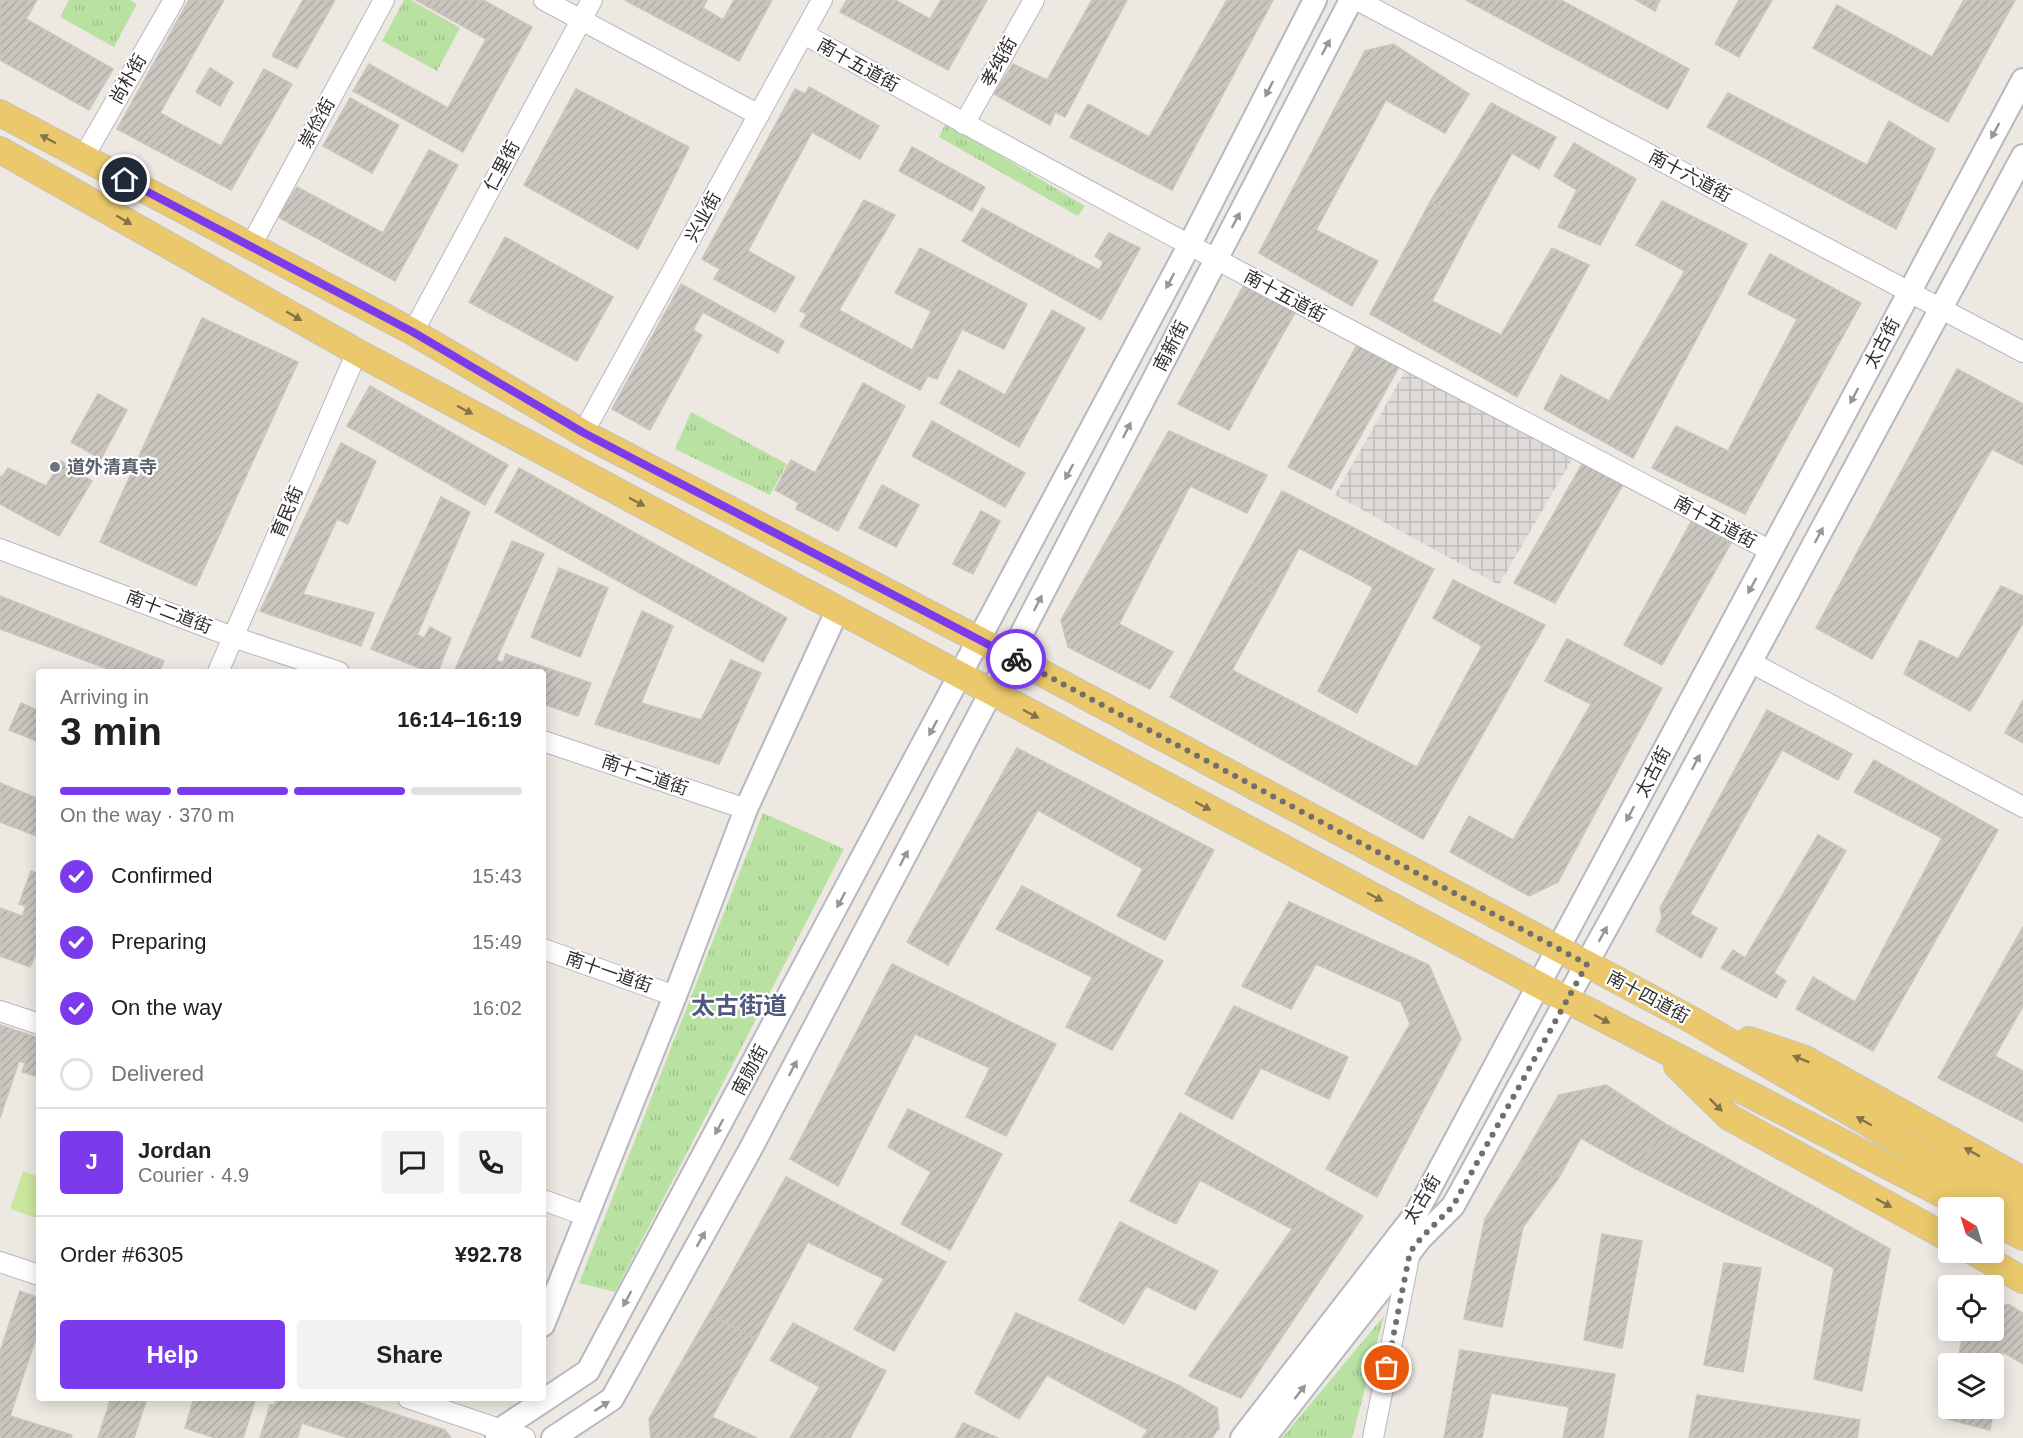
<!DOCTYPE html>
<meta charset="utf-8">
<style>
body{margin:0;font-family:Helvetica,"Noto Sans SC",sans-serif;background:#f2f2f2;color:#202124;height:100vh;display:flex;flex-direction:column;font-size:22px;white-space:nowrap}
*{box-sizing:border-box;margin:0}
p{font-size:20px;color:#757577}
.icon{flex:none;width:33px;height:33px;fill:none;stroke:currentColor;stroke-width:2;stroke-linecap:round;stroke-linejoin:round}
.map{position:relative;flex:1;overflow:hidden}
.drawer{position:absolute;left:36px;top:669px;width:510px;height:732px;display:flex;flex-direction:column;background:#fff;border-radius:6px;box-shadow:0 3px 15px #0003}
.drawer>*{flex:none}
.needle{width:39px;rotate:322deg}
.buttons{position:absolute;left:1938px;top:1197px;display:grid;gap:12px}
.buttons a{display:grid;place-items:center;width:66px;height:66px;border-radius:6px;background:#fff;box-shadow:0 3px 15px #0003;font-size:30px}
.pin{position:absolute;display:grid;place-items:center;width:51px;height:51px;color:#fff;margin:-26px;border:3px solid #fff;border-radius:50%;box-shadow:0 2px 6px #0007}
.courier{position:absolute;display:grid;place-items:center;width:60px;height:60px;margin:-30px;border:4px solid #7c3aed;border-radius:50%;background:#fff;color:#222;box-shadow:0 2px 8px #0007}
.head em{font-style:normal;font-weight:700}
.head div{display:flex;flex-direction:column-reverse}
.head{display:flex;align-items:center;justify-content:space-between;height:102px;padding:0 24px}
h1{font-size:39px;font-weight:700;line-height:45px}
.bar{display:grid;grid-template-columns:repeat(4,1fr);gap:9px 6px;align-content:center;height:72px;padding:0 24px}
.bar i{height:8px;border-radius:4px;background:#e0e0e0}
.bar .selected{background:#7c3aed}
.bar p{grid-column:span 4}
.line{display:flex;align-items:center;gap:15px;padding:0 24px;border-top:2px solid #e0e0e0}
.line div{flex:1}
.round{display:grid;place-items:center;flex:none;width:63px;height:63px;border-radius:6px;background:#f2f2f2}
ol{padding:0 24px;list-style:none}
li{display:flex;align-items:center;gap:18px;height:66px}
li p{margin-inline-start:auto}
li .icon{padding:6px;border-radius:50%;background:#7c3aed;color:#fff;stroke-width:4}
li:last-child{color:#757577}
li i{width:33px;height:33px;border:3px solid #e0e0e0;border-radius:50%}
.button{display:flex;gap:12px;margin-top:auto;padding:12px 24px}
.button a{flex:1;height:69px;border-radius:6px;background:#7c3aed;color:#fff;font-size:24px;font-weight:700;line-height:69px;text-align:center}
.button a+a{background:#f2f2f2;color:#202124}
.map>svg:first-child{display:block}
.park{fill:url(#park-tufts)}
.pitch{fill:#cbe79e}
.plaza{fill:url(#plaza-grid)}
.building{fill:url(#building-hatch);stroke:#cac4bb;stroke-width:1.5}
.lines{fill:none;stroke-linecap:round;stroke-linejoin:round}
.tertiary-casing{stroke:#b5b8c0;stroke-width:22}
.secondary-casing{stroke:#b5b8c0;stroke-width:26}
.primary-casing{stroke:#c4c4c4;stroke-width:28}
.tertiary{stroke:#fff;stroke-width:20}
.secondary{stroke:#fff;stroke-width:22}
.primary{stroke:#eac86b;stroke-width:26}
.oneway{fill:#969696}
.oneway2{fill:#837349}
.done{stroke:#716f6d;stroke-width:6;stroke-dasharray:0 10.8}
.route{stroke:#7c3aed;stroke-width:8}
.worship-dot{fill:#6b7280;stroke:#fff;stroke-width:2}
.labels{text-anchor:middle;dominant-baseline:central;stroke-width:4.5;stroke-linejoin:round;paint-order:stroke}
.street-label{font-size:18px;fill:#2e2e2e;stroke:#fff}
.worship-label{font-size:18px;font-weight:bold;fill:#5b616d;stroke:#fff;text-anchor:start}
.district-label{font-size:24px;font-weight:bold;fill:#50597d;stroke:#fff}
</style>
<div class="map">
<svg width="2023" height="1438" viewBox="0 0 2023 1438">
<defs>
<pattern id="park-tufts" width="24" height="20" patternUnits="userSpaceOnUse" patternTransform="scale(1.5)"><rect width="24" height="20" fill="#b9e1a2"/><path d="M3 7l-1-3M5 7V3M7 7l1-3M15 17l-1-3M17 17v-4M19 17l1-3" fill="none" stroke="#9fc18c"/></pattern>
<pattern id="plaza-grid" width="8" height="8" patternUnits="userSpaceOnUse" patternTransform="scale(1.5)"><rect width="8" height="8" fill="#dedbd8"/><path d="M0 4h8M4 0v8" fill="none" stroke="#bfbcba"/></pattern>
<pattern id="building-hatch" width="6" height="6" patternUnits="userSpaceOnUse" patternTransform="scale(1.5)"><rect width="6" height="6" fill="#cac6bf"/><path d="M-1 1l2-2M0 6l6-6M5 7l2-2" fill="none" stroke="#aeaaa4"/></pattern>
</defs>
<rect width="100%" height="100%" fill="#eee8e2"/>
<!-- park -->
<g class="park">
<polygon points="69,0 130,0 137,4 114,47 60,17"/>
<polygon points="404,0 411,0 460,28 437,71 382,41"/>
<polygon points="946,123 1085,206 1078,216 939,137"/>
<polygon points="691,412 787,464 770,495 675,449"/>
<polygon points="763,813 844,849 615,1292 579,1283"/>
<polygon points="1384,1316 1352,1438 1282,1438"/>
</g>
<!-- pitch -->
<polygon class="pitch" points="23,1171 39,1177 39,1219 10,1209"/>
<!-- plaza -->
<polygon class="plaza" points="1408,366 1575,454 1499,585 1335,495"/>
<!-- building -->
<g class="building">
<polygon points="0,0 37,0 26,19 113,69 89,110 0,60"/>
<polygon points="189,0 224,0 160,113 221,146 264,69 292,84 231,190 117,129"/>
<polygon points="303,0 335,0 297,68 272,56"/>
<polygon points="416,0 483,0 532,27 463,152 353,91 369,64 448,108 486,39"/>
<polygon points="625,0 707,0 703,8 723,20 734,0 772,0 739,61"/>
<polygon points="847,0 895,0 930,19 941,0 987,0 948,70 840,12"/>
<polygon points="1092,0 1127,0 1065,117 1055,112 1050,125 994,94 1013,64 1047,80"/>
<polygon points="1227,0 1273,0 1172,190 1070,137 1088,104 1149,137"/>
<polygon points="1466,0 1561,0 1689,69 1668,109"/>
<polygon points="1636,0 1660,0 1655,11"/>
<polygon points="1739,0 1772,0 1739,57 1715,44"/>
<polygon points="1964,0 2015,0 1948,122 1813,48 1837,5 1932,57"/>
<polygon points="1393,44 1469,94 1445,133 1386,100 1316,230 1378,261 1352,306 1259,253 1365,51"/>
<polygon points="210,68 233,82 220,106 196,92"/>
<polygon points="809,87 879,126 860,159 812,132 748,251 795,277 775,312 714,279 720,269 702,259 795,89 805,94"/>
<polygon points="576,89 689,147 638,249 524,185"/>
<polygon points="1728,93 1867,165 1889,121 1935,149 1896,229 1707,127"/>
<polygon points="350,98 399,125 372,173 323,146"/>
<polygon points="1491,103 1556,137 1539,169 1512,153 1473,223 1430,202"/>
<polygon points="1574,143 1636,179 1600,245 1558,227 1577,190 1554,176"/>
<polygon points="912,147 985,187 972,211 899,171"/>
<polygon points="429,150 458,165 395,281 278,217 297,187 383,233"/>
<polygon points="864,200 895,215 839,310 912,350 931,311 895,293 920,248 1027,304 1004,349 962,329 937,379 928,376 920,390 800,326 807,314 800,311"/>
<polygon points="1662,201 1747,244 1633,458 1544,409 1561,375 1609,401 1685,271 1636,245"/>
<polygon points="1430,202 1473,223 1432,301 1501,335 1552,248 1589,265 1517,397 1370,314"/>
<polygon points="982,208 1099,270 1103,262 1095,256 1109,233 1140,248 1101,320 962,241"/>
<polygon points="505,237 613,297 577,361 469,302"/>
<polygon points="1770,254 1861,303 1745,514 1652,468 1676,426 1728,451 1797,319 1748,294"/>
<polygon points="681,284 784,341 778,353 703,312 693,330 702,335 650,430 612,409"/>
<polygon points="1244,285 1297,309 1229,430 1178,404"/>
<polygon points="1052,310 1085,328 1019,447 940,403 959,370 1005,395"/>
<polygon points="202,318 298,362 196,586 100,542"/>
<polygon points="1361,338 1401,363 1331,489 1288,467"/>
<polygon points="1957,369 2023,404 2023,465 1992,449 1872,659 1816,628"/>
<polygon points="863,383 905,406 838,531 796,509 799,503 775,490 791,460 815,473"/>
<polygon points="370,386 508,465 485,505 347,426"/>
<polygon points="98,394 127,410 101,459 71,442"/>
<polygon points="932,421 1025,473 1005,507 912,456"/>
<polygon points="1169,431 1267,475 1247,513 1190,486 1119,624 1173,652 1150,689 1068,647 1061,620"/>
<polygon points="341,443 376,461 348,524 337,519 303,594 374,613 361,646 260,611"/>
<polygon points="1585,459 1625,481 1555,603 1514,583"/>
<polygon points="61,461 92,481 59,536 0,504 0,476 2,477 8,468 46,486"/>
<polygon points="519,468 787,618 763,662 495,512"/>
<polygon points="882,485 919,505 896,547 859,528"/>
<polygon points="1282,491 1434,569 1357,713 1318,691 1373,587 1299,548 1275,593 1236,575"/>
<polygon points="441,497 470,512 417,635 424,638 430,627 451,638 438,672 430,672 371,649"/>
<polygon points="981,511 1000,521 973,574 953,564"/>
<polygon points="1691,522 1731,543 1662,665 1624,645"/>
<polygon points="512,541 544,554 496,660 503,663 506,654 591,683 578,716 543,704 543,672 454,672"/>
<polygon points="559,568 608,588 580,657 531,637"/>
<polygon points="1236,575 1275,593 1232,670 1417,767 1482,646 1433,618 1453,580 1545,625 1423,839 1170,697"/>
<polygon points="2001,586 2023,596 2023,623 1970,711 1904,674 1920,640 1958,659"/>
<polygon points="0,596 164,661 159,672 110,672 111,670 0,629"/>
<polygon points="642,611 673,626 641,703 701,720 731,660 761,673 719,764 595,724"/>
<polygon points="1567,639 1662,688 1558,882 1529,896 1450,852 1469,816 1513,840 1591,704 1545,681"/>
<polygon points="2023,700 2023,743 2005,733"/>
<polygon points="21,703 39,711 39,742 9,730"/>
<polygon points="1767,710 1852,754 1838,780 1782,750 1690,914 1717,928 1701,958 1656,931 1662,918 1660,908"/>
<polygon points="1017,748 1214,850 1165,940 1117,916 1143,869 1038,810 948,965 907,942"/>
<polygon points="1874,760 1998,830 1873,1051 1796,1009 1813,977 1855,1002 1942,838 1854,792"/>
<polygon points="0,783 39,799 39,837 0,822"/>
<polygon points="1818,835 1846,851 1774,973 1786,981 1776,998 1721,968 1733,950 1745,958"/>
<polygon points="31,871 39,874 39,945 30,967 0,956 0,908 22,916 26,906 19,904"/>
<polygon points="1022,886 1163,961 1112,1050 1066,1027 1092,977 996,929"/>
<polygon points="1289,902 1429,965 1461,1039 1377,1197 1326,1169 1410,1024 1401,1002 1316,964 1291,1009 1242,986"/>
<polygon points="2023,927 2023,1006 1995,1056 2023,1071 2023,1122 1938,1078"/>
<polygon points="892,964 1056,1044 1006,1136 966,1117 990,1068 915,1034 838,1186 790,1159"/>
<polygon points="1234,1006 1348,1057 1329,1099 1261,1068 1232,1119 1185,1094"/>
<polygon points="0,1025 39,1038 39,1077 22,1072 25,1063 19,1061 0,1118"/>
<polygon points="1606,1085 1667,1125 1636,1169 1581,1138 1558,1179 1520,1162 1559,1095"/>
<polygon points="908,1109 1002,1154 950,1250 901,1224 931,1172 888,1147"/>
<polygon points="1180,1113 1363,1216 1241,1398 1189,1376 1292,1229 1200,1180 1176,1224 1130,1201"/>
<polygon points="1667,1125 1890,1249 1862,1391 1814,1379 1834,1268 1636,1169"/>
<polygon points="1520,1162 1558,1179 1523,1227 1502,1327 1464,1319 1485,1219"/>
<polygon points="786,1177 946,1262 894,1351 854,1329 884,1279 808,1242 756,1339 709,1314"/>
<polygon points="1120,1222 1218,1271 1195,1310 1146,1286 1124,1324 1079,1300"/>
<polygon points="1602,1234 1642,1241 1622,1348 1584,1340"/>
<polygon points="1724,1263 1761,1268 1743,1372 1704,1365"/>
<polygon points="20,1291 39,1298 39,1329 10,1416 72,1435 71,1438 0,1438 0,1352"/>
<polygon points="2008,1304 2023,1313 2023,1364 2003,1352 1990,1430 1947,1419 1949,1408 1994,1408 1994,1364 1957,1364 1964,1330 1994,1330 1994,1310"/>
<polygon points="1016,1313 1178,1385 1217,1408 1219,1428 1212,1438 1142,1438 1148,1430 1047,1375 1019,1419 975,1393"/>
<polygon points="709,1314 756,1339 712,1417 757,1438 651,1438 649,1419"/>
<polygon points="793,1323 886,1371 850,1438 790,1438 820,1387 770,1360"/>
<polygon points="1460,1350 1615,1374 1603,1438 1563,1438 1569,1407 1491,1393 1482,1438 1444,1438"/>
<polygon points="1697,1395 1860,1420 1857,1438 1689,1438"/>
<polygon points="111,1398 147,1398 134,1438 98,1438"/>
<polygon points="194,1398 256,1398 243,1438 215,1438 185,1428"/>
<polygon points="277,1398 345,1398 445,1430 451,1438 348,1438 302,1423 297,1438 260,1438 270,1405 275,1405"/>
<polygon points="963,1423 998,1438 955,1438"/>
</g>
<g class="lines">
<defs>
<g id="tertiary">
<polyline points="544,0 759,115"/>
<polyline points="1357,0 2023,352"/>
<path d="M804 34C1122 213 1447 381 1771 551"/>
<polyline points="964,124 1034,0"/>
<polyline points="83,158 174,0"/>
<polyline points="250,247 384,0"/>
<polyline points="413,332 592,0"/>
<polyline points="583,433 822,0"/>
<polyline points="0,549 233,637 339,672"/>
<polyline points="1750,662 2023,807"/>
<polyline points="218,672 357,352"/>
<polyline points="543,741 746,809"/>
<polyline points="543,949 675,996"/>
<polyline points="0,1011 39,1024"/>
<polyline points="543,1200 587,1216"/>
<polyline points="0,1262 39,1275"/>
<polyline points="408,1398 525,1438"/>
<polyline points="1373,1438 1410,1252"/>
</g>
<g id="secondary">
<polyline points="543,1325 675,996 746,809 838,609"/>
<polyline points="497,1438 501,1429 588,1371 1189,246 1315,0"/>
<polyline points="553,1438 612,1399 750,1150 1010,656 1351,0"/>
<polyline points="1242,1438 1417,1212 2023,80"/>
<polyline points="1264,1438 1421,1238 1453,1206 1647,854 2023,156"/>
</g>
<g id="primary">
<polyline points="0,113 413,332 583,433 1010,656 1692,1020 1914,1150 2023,1208"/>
<polyline points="0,150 357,352 1554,993 1969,1208"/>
<polyline points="1749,1040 1805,1059 2023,1180"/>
<polyline points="1677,1066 1729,1117 1948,1238"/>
<polyline points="1994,1221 2023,1237"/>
<polyline points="1974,1252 2023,1280"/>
</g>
</defs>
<!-- tertiary casing -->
<use href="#tertiary" class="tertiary-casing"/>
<!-- secondary casing -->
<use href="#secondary" class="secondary-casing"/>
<!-- primary casing -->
<use href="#primary" class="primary-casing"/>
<!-- tertiary -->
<use href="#tertiary" class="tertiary"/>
<!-- secondary -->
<use href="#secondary" class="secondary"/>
<!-- primary -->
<use href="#primary" class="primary"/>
</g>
<!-- one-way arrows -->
<defs><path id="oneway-solid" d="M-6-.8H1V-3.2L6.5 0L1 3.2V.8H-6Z" transform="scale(1.5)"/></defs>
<g class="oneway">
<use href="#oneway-solid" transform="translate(1326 47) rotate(-62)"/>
<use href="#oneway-solid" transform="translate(1269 89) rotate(117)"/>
<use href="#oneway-solid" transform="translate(1995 131) rotate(118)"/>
<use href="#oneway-solid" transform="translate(1236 220) rotate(-62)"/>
<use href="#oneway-solid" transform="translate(1170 281) rotate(118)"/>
<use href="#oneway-solid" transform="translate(1854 396) rotate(118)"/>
<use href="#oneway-solid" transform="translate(1127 430) rotate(-63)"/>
<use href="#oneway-solid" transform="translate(1069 472) rotate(118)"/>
<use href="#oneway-solid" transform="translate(1819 535) rotate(-62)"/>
<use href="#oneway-solid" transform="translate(1752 586) rotate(118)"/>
<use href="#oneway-solid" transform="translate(1038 603) rotate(-63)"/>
<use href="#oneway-solid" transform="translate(933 728) rotate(118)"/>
<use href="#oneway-solid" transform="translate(1696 762) rotate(-62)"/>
<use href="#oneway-solid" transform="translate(1630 814) rotate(118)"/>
<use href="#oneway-solid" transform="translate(904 858) rotate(-62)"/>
<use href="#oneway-solid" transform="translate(841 900) rotate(118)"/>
<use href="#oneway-solid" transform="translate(1603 934) rotate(-61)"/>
<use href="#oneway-solid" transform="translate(793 1068) rotate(-62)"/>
<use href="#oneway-solid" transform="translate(719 1127) rotate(118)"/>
<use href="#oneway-solid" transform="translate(701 1239) rotate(-61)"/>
<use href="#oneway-solid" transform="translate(627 1299) rotate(118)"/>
<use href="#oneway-solid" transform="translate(1300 1392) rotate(-52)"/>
<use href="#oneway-solid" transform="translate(602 1406) rotate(-33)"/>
</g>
<g class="oneway2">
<use href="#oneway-solid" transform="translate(48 139) rotate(-152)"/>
<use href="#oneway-solid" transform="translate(124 220) rotate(30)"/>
<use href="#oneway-solid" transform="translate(294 316) rotate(30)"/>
<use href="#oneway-solid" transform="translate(465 410) rotate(28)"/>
<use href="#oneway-solid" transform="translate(637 502) rotate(28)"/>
<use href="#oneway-solid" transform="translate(1031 714) rotate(28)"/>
<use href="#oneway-solid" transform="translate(1203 806) rotate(28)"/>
<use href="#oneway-solid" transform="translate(1375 897) rotate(28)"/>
<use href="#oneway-solid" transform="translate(1602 1019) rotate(28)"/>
<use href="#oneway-solid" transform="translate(1801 1059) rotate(-158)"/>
<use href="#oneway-solid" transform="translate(1716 1105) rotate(45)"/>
<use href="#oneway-solid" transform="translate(1864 1121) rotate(-150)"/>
<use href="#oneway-solid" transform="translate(1972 1152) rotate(-151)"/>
<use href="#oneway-solid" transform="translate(1884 1203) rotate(29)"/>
</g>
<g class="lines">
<!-- done -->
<polyline class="done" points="1016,659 1587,964 1453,1206 1421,1238 1410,1252 1387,1368"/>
<!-- route -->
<polyline class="route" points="125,180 413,332 584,433 1016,659"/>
</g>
<!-- markers -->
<circle class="worship-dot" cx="55" cy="467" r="6"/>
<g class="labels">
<!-- street labels -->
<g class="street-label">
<text transform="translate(999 62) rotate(-61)">孝纯街</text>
<text transform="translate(858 65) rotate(29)">南十五道街</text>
<text transform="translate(128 79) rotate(-60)">尚朴街</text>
<text transform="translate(317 123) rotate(-61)">崇俭街</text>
<text transform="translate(502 166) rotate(-62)">仁里街</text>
<text transform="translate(1690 176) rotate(28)">南十六道街</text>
<text transform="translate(703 217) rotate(-61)">兴业街</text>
<text transform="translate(1285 296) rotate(28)">南十五道街</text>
<text transform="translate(1882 343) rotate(-62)">太古街</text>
<text transform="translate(1171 346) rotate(-63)">南新街</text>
<text transform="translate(287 512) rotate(-67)">育民街</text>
<text transform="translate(1715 522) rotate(28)">南十五道街</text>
<text transform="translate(169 612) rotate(21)">南十二道街</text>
<text transform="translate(1653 772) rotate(-62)">太古街</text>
<text transform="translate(645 775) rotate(19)">南十二道街</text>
<text transform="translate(609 972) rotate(19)">南十一道街</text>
<text transform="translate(1648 997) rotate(28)">南十四道街</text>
<text transform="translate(750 1070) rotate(-62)">南勋街</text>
<text transform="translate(1422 1199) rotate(-59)">太古街</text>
</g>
<!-- worship labels -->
<g class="worship-label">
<text x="67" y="467">道外清真寺</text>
</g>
<!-- district labels -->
<g class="district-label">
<text x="739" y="1005">太古街道</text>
</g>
</g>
</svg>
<div class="buttons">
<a><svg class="needle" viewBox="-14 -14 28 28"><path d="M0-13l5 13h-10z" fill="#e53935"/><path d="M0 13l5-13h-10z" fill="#757577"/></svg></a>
<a><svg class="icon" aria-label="locate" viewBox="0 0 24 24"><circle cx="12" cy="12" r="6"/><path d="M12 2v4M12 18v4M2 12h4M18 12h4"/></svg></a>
<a><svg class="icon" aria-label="layers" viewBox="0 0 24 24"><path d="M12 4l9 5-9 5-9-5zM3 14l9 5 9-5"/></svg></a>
</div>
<div class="pin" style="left:1387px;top:1368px;background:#ea580c"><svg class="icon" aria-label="bag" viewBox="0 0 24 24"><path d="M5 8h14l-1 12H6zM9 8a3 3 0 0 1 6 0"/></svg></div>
<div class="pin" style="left:125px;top:180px;background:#1f2937"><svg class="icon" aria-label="home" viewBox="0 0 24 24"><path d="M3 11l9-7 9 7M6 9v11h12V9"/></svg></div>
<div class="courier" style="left:1016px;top:659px"><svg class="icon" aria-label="bike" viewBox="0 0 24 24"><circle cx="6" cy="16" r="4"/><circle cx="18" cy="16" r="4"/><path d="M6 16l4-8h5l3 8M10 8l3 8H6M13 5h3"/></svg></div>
<section class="drawer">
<div class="head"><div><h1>3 min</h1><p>Arriving in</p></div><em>16:14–16:19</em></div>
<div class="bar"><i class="selected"></i><i class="selected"></i><i class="selected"></i><i></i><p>On the way · 370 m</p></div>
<ol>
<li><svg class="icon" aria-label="check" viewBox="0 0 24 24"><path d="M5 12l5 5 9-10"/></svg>Confirmed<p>15:43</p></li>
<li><svg class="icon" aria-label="check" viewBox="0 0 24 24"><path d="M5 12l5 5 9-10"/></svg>Preparing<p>15:49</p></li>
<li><svg class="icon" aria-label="check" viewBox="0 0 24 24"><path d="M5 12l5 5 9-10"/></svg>On the way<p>16:02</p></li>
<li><i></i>Delivered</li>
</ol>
<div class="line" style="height:108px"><b class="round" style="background:#7c3aed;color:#fff">J</b><div><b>Jordan</b><p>Courier · 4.9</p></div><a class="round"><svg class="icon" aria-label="chat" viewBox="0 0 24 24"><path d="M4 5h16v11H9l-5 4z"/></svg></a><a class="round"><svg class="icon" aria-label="phone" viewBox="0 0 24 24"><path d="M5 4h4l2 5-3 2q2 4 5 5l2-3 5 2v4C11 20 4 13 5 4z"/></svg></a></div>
<div class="line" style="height:78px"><div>Order #6305</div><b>¥92.78</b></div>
<div class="button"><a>Help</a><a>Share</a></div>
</section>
</div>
